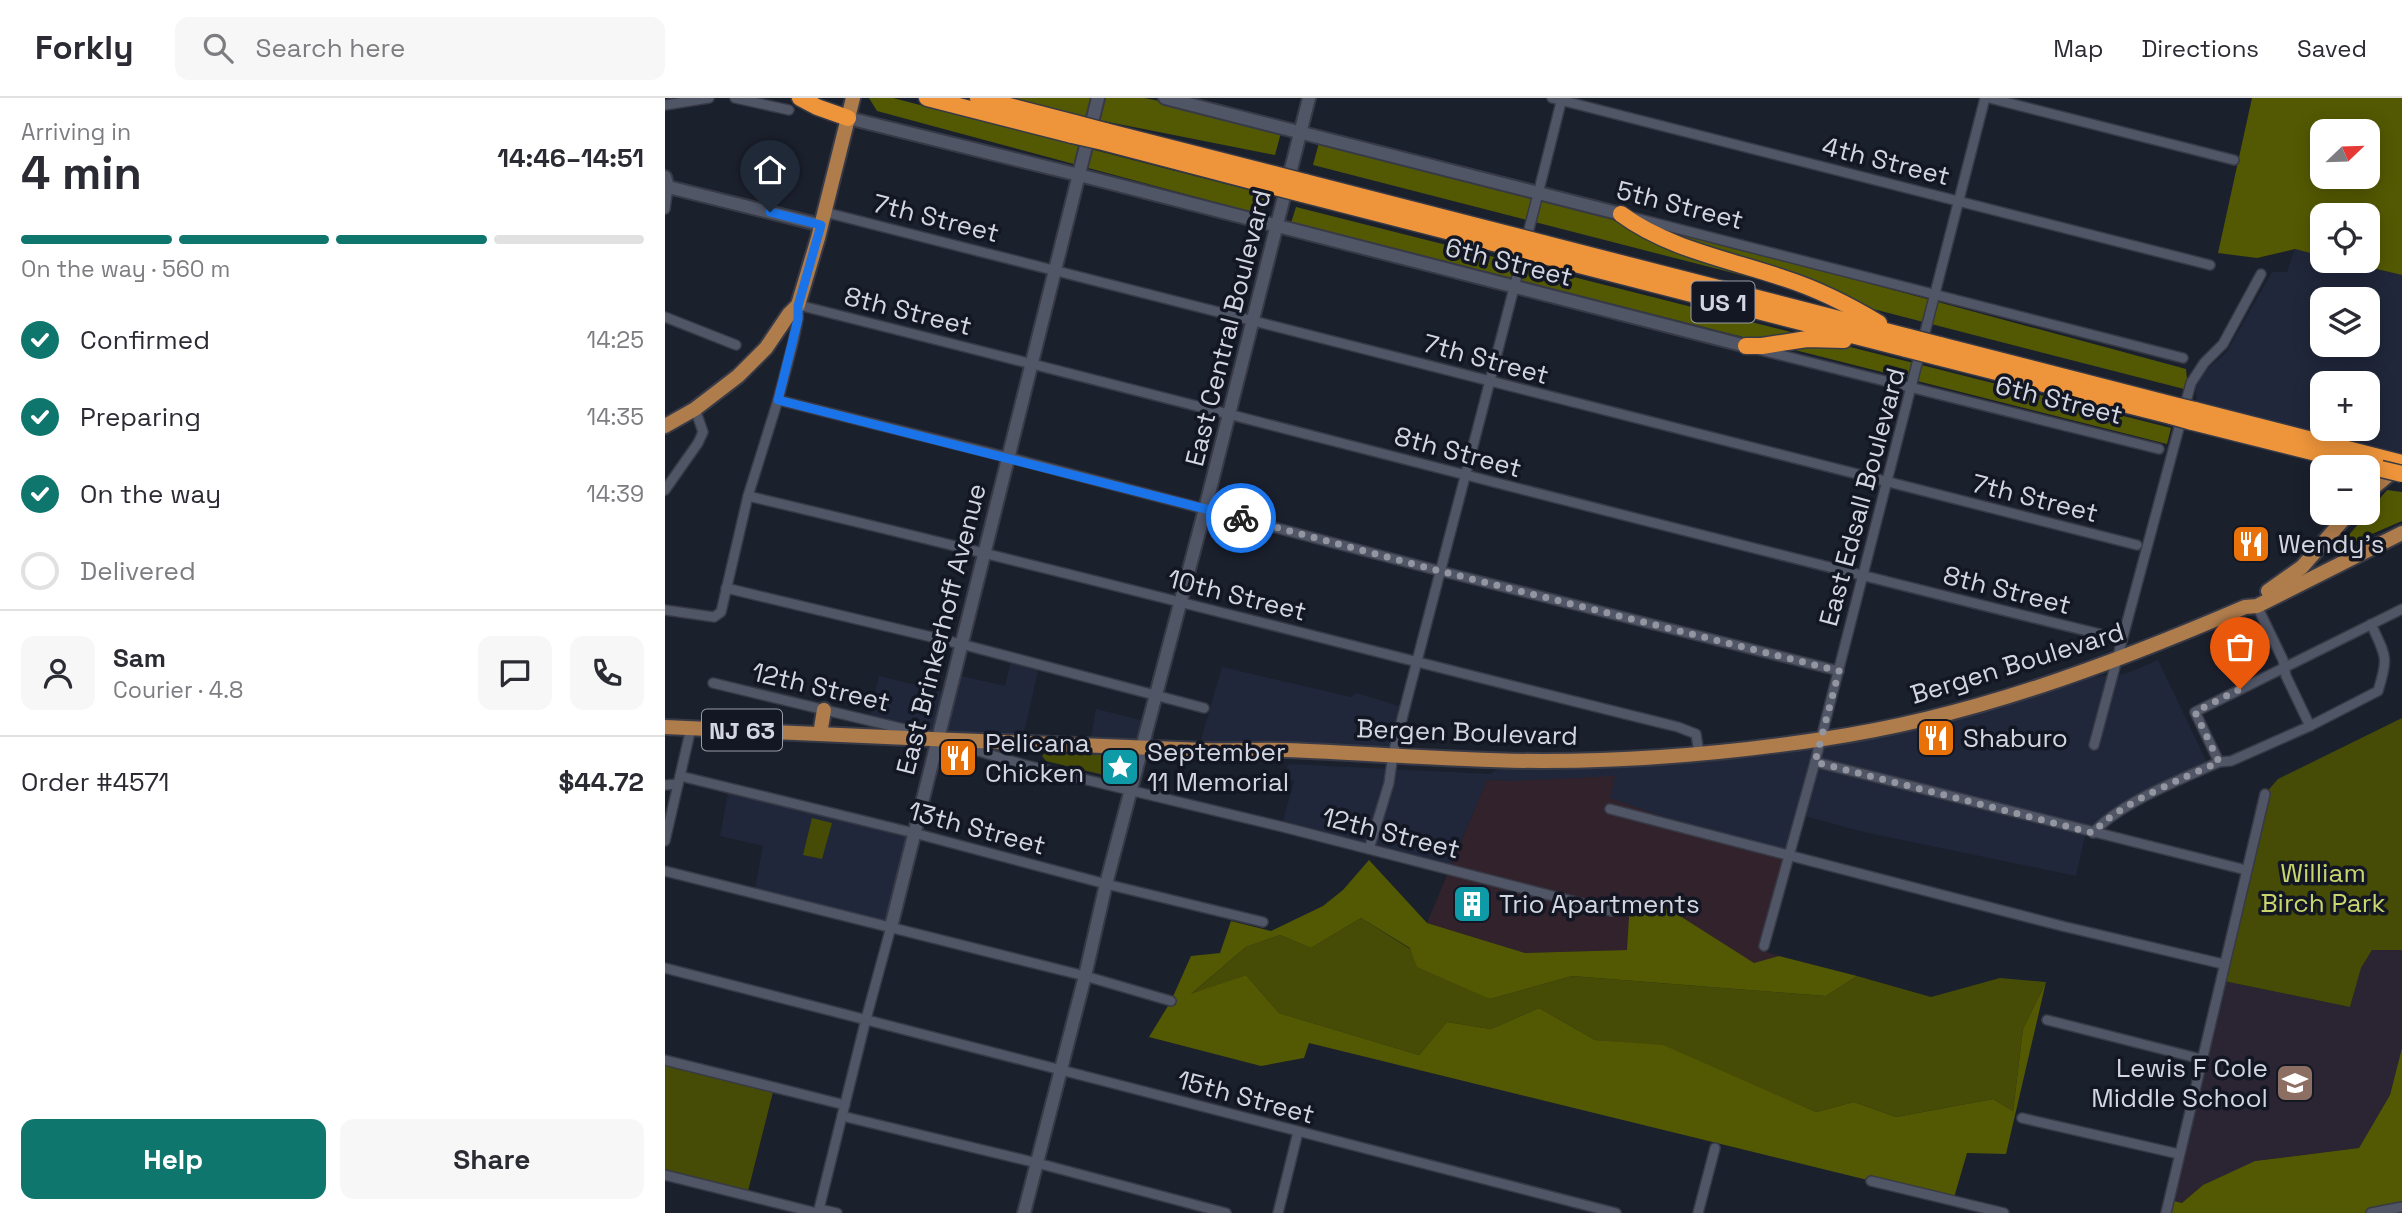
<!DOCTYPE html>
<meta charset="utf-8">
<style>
body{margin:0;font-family:"Space Grotesk",sans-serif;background:#f7f7f7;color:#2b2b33;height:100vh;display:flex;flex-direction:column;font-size:26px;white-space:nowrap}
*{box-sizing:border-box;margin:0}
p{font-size:23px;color:#7c7c81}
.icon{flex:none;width:38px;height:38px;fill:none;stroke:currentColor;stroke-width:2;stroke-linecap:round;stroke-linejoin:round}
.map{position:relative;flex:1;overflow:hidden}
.drawer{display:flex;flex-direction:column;background:#fff;width:665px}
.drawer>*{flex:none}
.needle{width:46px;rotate:67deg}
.tools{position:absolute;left:1645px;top:21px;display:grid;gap:14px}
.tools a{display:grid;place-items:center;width:70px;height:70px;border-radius:14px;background:#fff;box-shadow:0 4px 18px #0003;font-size:35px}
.pin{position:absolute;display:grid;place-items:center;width:60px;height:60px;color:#fff;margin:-72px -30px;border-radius:50% 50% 50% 0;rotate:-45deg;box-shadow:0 0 7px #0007}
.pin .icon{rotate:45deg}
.courier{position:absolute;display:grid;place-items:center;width:70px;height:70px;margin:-35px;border:5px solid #1a73e8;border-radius:50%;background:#fff;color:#222;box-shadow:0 2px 9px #0007}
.headline em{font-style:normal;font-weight:800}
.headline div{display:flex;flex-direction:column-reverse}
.headline{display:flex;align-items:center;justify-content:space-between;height:119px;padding:0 21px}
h1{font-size:46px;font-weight:800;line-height:52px}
.bar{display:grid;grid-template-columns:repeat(4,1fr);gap:10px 7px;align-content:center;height:84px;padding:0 21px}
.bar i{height:9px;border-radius:5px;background:#e1e1e2}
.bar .selected{background:#0f766e}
.bar p{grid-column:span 4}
.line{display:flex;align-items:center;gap:18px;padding:0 21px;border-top:2px solid #e1e1e2}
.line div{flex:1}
.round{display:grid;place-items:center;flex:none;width:74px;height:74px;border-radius:14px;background:#f7f7f7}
ol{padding:0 21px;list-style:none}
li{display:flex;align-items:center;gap:21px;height:77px}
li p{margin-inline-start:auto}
li .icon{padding:7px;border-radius:50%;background:#0f766e;color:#fff;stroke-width:4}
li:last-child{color:#7c7c81}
li i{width:38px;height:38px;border:4px solid #e1e1e2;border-radius:50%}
.primary-button{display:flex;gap:14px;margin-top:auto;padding:14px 21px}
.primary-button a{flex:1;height:80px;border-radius:14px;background:#0f766e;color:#fff;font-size:28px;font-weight:800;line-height:80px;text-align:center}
.primary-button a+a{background:#f7f7f7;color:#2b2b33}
header{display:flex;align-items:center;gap:42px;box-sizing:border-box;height:98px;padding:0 35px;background:#fff;border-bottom:2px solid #e1e1e2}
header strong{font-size:33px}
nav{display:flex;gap:38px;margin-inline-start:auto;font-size:24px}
.search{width:490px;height:63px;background:#f7f7f7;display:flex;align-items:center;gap:18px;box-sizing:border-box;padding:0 24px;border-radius:14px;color:#7c7c81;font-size:26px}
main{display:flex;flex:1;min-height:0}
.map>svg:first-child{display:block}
.built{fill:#20273a;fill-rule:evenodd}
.industrial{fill:#32222b}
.education{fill:#2b2433}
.green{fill:#464b05}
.forest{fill:#535902;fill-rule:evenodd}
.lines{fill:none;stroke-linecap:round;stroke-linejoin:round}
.street-casing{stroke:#373a46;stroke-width:12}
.secondary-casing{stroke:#373a46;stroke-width:16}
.primary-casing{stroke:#373a46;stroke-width:18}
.highway-casing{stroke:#373a46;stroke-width:19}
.street{stroke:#505666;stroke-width:9}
.secondary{stroke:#505666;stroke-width:12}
.primary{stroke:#af7c4c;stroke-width:14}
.highway{stroke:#ee953b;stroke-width:16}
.highway-bridge-casing{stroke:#373a46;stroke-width:19;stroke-linecap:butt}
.highway-bridge{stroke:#ee953b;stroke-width:16}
.done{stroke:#9396a1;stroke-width:7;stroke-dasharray:0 12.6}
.route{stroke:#1a73e8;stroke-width:9}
.labels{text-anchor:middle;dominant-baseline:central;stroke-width:7;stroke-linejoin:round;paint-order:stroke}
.shield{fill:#121723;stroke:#999da7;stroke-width:2}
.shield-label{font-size:24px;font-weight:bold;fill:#d3d6e0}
.street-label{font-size:26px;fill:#d3d6e0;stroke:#121723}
.poi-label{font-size:26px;fill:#d3d6e0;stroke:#121723;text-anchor:start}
.park-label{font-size:26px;fill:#c9d56d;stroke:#121723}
</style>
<header>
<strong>Forkly</strong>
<div class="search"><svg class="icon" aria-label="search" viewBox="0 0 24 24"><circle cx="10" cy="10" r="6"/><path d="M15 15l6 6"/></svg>Search here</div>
<nav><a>Map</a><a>Directions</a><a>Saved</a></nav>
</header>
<main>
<section class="drawer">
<div class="headline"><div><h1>4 min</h1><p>Arriving in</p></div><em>14:46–14:51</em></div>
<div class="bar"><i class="selected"></i><i class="selected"></i><i class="selected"></i><i></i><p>On the way · 560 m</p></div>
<ol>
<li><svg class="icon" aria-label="check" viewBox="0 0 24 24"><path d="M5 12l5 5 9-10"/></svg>Confirmed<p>14:25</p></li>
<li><svg class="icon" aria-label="check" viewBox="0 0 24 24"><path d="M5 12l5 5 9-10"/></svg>Preparing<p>14:35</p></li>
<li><svg class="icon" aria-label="check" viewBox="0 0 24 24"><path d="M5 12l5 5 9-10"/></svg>On the way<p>14:39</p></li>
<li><i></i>Delivered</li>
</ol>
<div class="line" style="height:126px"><a class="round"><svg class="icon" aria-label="person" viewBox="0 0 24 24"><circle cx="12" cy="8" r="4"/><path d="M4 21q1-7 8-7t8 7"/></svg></a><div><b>Sam</b><p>Courier · 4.8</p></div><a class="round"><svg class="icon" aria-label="chat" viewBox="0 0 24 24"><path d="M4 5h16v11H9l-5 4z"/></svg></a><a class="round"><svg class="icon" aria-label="phone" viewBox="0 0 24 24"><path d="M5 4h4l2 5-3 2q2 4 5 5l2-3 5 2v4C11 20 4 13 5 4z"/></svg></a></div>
<div class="line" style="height:91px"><div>Order #4571</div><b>$44.72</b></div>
<div class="primary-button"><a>Help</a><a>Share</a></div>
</section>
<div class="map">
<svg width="1737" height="1115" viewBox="0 0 1737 1115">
<rect width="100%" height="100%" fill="#1b202d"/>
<!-- built -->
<g class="built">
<path d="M1630 151 1657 158V163H1678L1737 177V358L1532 307 1530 281 1561 255 1607 174H1622ZM1657 201H1703V247H1657ZM1657 285H1703V331H1657Z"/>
<polygon points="347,560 374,568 357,644 272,640 204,623 214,578 283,595 288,576 340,588"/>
<polygon points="1493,562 1546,673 1461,711 1421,733 1411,778 1199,734 1135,717 1122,758 943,701 849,683 822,682 784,772 704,751 618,723 629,683 619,680 623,666 825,676 846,662 1156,642 1398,581 1460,576"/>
<polygon points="557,569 686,599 692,595 740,610 723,650 634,646 533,652"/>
<polygon points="431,611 483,624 477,650 425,647"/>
<polygon points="64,690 249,735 226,829 89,796 98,748 55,738"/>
</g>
<!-- industrial -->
<polygon class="industrial" points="950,678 945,700 1122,762 1099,853 1114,858 1089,866 1004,811 965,804 963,852 860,855 762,825 822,682 849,683"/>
<!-- education -->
<polygon class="education" points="1731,851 1737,852 1737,950 1725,997 1694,1050 1590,1063 1538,1087 1516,1106 1504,1102 1554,882 1685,909 1696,870 1707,852"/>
<!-- green -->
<g class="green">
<polygon points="1737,620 1737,852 1707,852 1696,870 1685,909 1554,882 1600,696 1613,681"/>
<polygon points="380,655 465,658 468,663 464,679 459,682 381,663 377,658"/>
<polygon points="147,720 167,725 157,761 138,757"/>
<polygon points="696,820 825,901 907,878 1161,898 1192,878 1266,899 1335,880 1381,884 1358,931 1348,1013 1328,1001 1231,1019 1189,1004 1151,1014 998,948 930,942 874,910 826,931 782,924 754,957 614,915 581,877 524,898 581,849 615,837 646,850"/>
<polygon points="0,962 109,990 82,1097 0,1077"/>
</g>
<!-- forest -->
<g class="forest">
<polygon points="204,0 228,0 603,97 598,117 212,13"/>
<polygon points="345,0 479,0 618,27 610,57 393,14"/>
<path d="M1587 0H1737V177L1678 163H1703V117H1657V158L1630 151 1592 160 1553 155ZM1703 33V79H1657V33Z"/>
<polygon points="656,37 1521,271 1523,292 648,67"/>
<polygon points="631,109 1506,330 1502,346 626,125"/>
<polygon points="1722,392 1737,394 1737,423 1672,451"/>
<polygon points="704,762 762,825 860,855 962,852 965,804 1004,811 1089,865 1114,858 1192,878 1161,898 907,878 825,901 752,869 745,850 696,820 646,850 615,837 581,849 526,896 581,877 614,915 754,957 782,924 826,931 874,910 930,942 998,947 1151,1014 1189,1004 1231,1019 1328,1001 1348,1013 1358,931 1381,884 1341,1056 1302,1055 1288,1103 644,945 639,960 596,968 484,939 506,903 526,858 555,855 566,823 606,833 658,808 678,792"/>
<polygon points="1737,950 1737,1109 1706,1115 1501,1115 1504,1102 1517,1105 1538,1087 1590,1063 1694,1050 1725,997"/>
</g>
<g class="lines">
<defs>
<g id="street">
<polyline points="70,0 124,12"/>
<polyline points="887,0 1545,167"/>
<polyline points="1324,0 1569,62"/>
<polyline points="0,7 44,0"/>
<polyline points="0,111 3,89"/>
<path d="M159 114C597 222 1033 339 1472 447"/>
<polyline points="967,119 1518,260"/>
<polyline points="0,219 71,247"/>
<polyline points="1095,252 1494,351"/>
<polyline points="113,302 342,359 775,473 1174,573"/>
<polyline points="0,392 33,345 38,334 30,311"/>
<path d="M83 398C394 471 703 553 1013 629L1031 636 1034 655"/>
<polyline points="61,490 296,546 539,610"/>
<polyline points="1592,508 1618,562 1621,578 1645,628"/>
<path d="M0 512 49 519 56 514 83 398 113 302 128 245 133 221V207C570 316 1005 432 1443 538"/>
<polyline points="48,585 260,636"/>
<polyline points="293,647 360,667 618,729 946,813"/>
<polyline points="1429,647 1526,285 1539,265 1558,246 1596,176"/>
<polyline points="1150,664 1581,772"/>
<polyline points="1554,664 1530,614 1737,511"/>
<polyline points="15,678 249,735 441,786 598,824"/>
<polyline points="0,687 13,686"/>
<polyline points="945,711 1397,828 1558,866"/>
<path d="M1428 735C1454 705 1517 681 1554 664L1566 663 1645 628 1713 593C1724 558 1721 559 1706 526"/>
<polyline points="0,743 26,630"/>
<path d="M704 751 724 685 728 656C784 437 843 219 897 0"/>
<polyline points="0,773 420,878 506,903"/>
<polyline points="1099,848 1150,664 1320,0"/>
<polyline points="0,870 951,1115"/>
<polyline points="1382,922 1536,961"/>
<polyline points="0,962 180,1007"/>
<polyline points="177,1018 372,1065 561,1115"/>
<polyline points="1357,1020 1514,1056"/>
<polyline points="0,1077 152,1115"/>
<polyline points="1206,1083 1339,1115"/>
<polyline points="154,1111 172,1115"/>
<polyline points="153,1115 201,921 226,829"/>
<polyline points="613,1115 633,1034"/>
<polyline points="1033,1115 1050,1050"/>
<polyline points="1501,1115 1600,696"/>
<polyline points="1706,1115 1737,1109"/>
</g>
<g id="secondary">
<polyline points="500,0 956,116"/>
<polyline points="183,20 414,77 1081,248"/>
<polyline points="0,79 3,89 156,127"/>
<polyline points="226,829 433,0"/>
<polyline points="359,1115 420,878 441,786 540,411 644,0"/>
</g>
<g id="primary">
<polyline points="0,328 30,311 73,278 101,250 124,216 133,207 153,140 188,0"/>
<polyline points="1703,394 1733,369"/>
<polyline points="1603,493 1637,469 1684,415"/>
<path d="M0 629C180 637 359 646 539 652 566 653 593 651 620 652 706 655 791 663 877 663 971 663 1065 655 1158 641 1304 620 1445 567 1580 509L1592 508 1737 435"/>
<polyline points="155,636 159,612"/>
</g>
<g id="highway">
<polyline points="135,0 152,9 183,20"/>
<polyline points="262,0 407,37"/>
<polyline points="313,0 410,25"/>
<polyline points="440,33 609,76"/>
<polyline points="438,44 606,88"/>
<polyline points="640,84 847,137"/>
<polyline points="637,96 844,149"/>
<path d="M956 116C1003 151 1066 162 1121 181 1155 192 1184 207 1214 225"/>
<polyline points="878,145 1244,239"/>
<polyline points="875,157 1241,251"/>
<polyline points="1275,247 1509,307"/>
<polyline points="1081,248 1097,248 1142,241 1179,242"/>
<polyline points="1272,259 1506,318"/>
<polyline points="1530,312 1737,365"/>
<polyline points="1527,324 1691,365"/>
</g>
</defs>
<!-- street casing -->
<use href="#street" class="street-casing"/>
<!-- secondary casing -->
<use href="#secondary" class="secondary-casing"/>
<!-- primary casing -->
<use href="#primary" class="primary-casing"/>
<!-- highway casing -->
<use href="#highway" class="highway-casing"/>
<!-- street -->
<use href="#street" class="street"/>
<!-- secondary -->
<use href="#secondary" class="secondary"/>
<!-- primary -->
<use href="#primary" class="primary"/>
<!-- highway -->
<use href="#highway" class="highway"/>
<defs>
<g id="highway-bridge">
<polyline points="410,25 440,33"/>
<polyline points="407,37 438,44"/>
<polyline points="609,76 640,84"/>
<polyline points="606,88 637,96"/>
<polyline points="847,137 878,145"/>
<polyline points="844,149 875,157"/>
<polyline points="1244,239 1275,247"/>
<polyline points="1241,251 1272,259"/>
<polyline points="1509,307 1530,312"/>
<polyline points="1506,318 1527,324"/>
<polyline points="1716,371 1737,376"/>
</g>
</defs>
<!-- highway-bridge casing -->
<use href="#highway-bridge" class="highway-bridge-casing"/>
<!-- highway-bridge -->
<use href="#highway-bridge" class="highway-bridge"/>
</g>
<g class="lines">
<!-- done -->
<path class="done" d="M576 420 775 473 1174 573 1150 664 1428 735C1454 705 1517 681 1554 664L1530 614 1575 591"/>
<!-- route -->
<polyline class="route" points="105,114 156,127 133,208 133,221 113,302 576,420"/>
</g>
<!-- icons -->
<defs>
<symbol id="restaurant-square" viewBox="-11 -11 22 22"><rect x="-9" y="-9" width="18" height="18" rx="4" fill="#e8710a" stroke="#121723"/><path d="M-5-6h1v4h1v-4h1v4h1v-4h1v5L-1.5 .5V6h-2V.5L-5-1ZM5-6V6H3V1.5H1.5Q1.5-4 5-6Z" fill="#fff"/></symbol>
<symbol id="sight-square" viewBox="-11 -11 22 22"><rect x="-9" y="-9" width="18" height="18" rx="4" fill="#0f9aa8" stroke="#121723"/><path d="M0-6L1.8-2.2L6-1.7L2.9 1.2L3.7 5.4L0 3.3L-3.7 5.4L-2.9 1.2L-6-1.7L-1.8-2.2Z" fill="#fff"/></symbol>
<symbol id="building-square" viewBox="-11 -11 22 22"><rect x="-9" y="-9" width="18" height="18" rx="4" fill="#0f9aa8" stroke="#121723"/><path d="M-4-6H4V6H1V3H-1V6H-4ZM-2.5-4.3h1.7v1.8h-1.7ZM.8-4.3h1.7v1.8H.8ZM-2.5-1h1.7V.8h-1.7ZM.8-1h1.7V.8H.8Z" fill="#fff"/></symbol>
<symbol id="school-square" viewBox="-11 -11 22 22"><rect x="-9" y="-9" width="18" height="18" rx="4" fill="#8d6e63" stroke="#121723"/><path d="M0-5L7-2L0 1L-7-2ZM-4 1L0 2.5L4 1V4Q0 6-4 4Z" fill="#fff"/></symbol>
</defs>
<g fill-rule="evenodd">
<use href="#restaurant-square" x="1564" y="424" width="44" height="44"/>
<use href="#restaurant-square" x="1249" y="618" width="44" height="44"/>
<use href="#restaurant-square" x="271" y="638" width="44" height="44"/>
<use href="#sight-square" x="433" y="647" width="44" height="44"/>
<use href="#building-square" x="785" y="784" width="44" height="44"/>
<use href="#school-square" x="1608" y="963" width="44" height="44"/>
</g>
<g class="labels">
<!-- shield labels -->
<g class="shield">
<rect x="1026.5" y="183.5" width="63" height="41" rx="5"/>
<rect x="37" y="611.5" width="80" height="41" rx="5"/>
</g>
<g class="shield-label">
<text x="1058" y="204">US 1</text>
<text x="77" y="632">NJ 63</text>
</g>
<!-- street labels -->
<g class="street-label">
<text transform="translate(1221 63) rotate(14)">4th Street</text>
<text transform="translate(1015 107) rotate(14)">5th Street</text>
<text transform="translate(271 120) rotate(14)">7th Street</text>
<text transform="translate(844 164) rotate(14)">6th Street</text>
<text transform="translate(243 213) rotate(14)">8th Street</text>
<text transform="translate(563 230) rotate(-76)">East Central Boulevard</text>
<text transform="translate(821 261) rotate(15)">7th Street</text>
<text transform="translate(1394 302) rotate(14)">6th Street</text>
<text transform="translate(793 354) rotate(15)">8th Street</text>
<text transform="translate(1197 399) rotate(-75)">East Edsall Boulevard</text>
<text transform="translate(1370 400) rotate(14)">7th Street</text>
<text transform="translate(1342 492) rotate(14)">8th Street</text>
<text transform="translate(572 497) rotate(14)">10th Street</text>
<text transform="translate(276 531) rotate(-76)">East Brinkerhoff Avenue</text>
<text transform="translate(1352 565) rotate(-17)">Bergen Boulevard</text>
<text transform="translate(156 589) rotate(13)">12th Street</text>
<text transform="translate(802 634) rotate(2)">Bergen Boulevard</text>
<text transform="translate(312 730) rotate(15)">13th Street</text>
<text transform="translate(726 735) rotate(14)">12th Street</text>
<text transform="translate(581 999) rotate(15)">15th Street</text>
</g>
<!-- poi labels -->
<g class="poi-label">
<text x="1613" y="446">Wendy's</text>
<text x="1298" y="640">Shaburo</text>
<text x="320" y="645">Pelicana<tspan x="320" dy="30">Chicken</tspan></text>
<text x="482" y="654">September<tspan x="482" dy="30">11 Memorial</tspan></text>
<text x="834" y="806">Trio Apartments</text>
<text x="1603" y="970" text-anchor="end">Lewis F Cole<tspan x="1603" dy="30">Middle School</tspan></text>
</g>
<!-- park labels -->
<g class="park-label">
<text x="1658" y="775">William<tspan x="1658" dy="30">Birch Park</tspan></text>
</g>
</g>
</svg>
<div class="tools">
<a><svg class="needle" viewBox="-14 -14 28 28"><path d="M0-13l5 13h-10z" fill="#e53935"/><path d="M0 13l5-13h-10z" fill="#7c7c81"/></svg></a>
<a><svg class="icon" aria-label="locate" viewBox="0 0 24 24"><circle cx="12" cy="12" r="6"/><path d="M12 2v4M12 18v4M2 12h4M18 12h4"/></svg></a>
<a><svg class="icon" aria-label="layers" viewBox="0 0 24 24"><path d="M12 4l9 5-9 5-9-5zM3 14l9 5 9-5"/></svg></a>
<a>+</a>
<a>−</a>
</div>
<div class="pin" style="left:1575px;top:591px;background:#ea580c"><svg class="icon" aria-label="bag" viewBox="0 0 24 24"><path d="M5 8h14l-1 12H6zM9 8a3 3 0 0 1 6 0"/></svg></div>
<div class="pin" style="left:105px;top:114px;background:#1f2937"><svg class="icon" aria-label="home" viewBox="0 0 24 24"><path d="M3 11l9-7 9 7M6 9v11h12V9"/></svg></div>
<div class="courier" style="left:576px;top:420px"><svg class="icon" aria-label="bike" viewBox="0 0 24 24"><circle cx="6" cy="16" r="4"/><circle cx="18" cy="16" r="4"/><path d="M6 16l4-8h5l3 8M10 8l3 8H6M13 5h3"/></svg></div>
</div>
</main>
